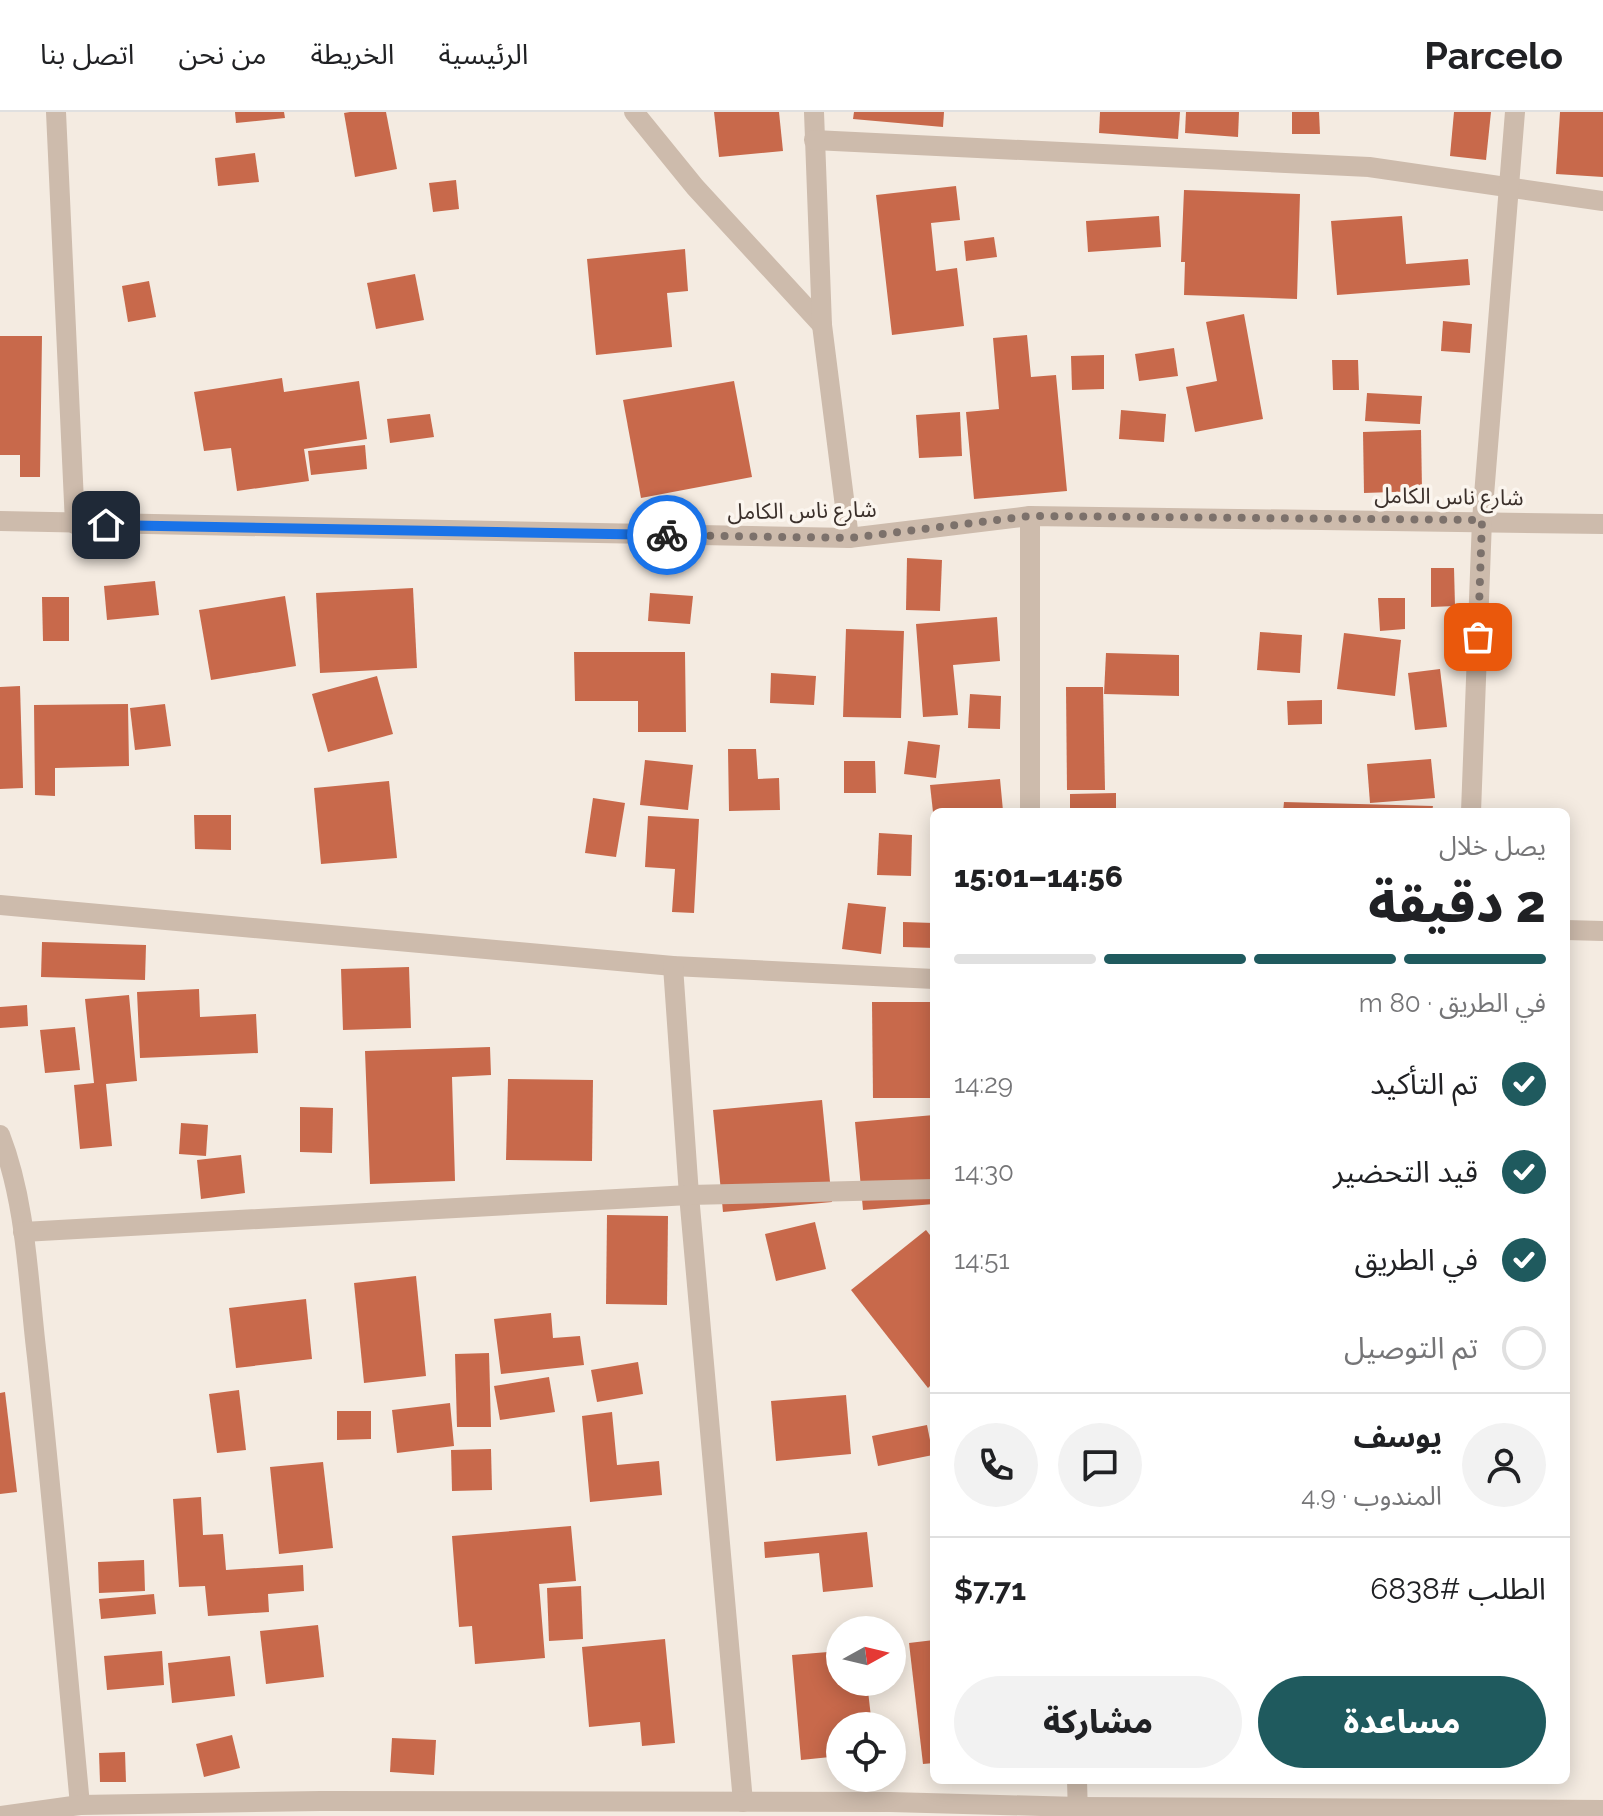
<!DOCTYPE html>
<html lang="ar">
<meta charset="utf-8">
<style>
body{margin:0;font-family:Raleway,"Noto Sans Arabic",sans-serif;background:#f2f2f2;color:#202124;direction:rtl;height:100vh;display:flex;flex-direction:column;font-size:30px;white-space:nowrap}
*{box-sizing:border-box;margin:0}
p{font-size:26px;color:#757577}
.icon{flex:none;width:44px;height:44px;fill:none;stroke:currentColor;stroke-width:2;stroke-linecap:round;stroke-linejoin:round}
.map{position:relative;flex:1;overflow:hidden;direction:ltr}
.panel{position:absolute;left:930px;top:696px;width:640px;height:976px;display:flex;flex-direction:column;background:#fff;border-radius:12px;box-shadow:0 4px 20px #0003;direction:rtl}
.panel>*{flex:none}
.needle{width:52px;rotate:82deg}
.tools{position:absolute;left:826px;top:1504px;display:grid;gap:16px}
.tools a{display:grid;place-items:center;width:80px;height:80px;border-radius:50%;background:#fff;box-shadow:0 4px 20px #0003;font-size:40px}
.pin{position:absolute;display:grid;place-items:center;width:68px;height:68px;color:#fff;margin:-34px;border-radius:16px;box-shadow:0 4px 12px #0006}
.courier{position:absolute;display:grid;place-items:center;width:80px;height:80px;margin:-40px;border:6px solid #1a73e8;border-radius:50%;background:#fff;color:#222;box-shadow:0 2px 10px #0007}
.headline em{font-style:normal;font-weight:800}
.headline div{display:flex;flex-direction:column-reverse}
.headline{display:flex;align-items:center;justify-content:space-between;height:136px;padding:0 24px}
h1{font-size:52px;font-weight:800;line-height:60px}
.bar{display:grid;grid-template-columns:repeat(4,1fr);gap:12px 8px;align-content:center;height:96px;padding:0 24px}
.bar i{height:10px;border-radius:6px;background:#e0e0e0}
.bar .current{background:#1f5a5e}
.bar p{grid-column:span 4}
.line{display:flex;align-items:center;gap:20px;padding:0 24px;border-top:2px solid #e0e0e0}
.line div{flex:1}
.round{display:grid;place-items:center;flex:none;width:84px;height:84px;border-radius:42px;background:#f2f2f2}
ol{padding:0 24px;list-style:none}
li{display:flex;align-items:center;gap:24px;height:88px}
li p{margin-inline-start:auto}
li .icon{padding:8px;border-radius:50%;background:#1f5a5e;color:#fff;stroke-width:4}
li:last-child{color:#757577}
li i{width:44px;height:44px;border:4px solid #e0e0e0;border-radius:50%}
.primary-button{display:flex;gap:16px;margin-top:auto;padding:16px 24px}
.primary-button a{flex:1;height:92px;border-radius:48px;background:#1f5a5e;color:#fff;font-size:32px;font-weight:800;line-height:92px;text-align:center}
.primary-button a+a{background:#f2f2f2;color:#202124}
header{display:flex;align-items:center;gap:48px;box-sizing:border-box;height:112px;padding:0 40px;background:#fff;border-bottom:2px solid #e0e0e0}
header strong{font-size:38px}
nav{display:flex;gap:44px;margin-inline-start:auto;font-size:28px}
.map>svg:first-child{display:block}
.building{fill:#c8694b}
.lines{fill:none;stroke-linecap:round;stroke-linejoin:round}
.street{stroke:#cdbbac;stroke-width:20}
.done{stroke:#7c716b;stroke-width:8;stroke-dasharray:0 14.4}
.route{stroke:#1a73e8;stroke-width:10}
.labels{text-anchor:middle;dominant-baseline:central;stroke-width:7;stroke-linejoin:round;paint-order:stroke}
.street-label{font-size:22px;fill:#3b302b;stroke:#fbf5ee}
</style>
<header>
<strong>Parcelo</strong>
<nav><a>الرئيسية</a><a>الخريطة</a><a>من نحن</a><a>اتصل بنا</a></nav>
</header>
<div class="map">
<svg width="1603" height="1704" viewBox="0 0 1603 1704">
<rect width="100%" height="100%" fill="#f4ebe1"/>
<!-- building -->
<g class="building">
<polygon points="235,0 284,0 285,6 236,11"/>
<polygon points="350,0 386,0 397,57 355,65 344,1"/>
<polygon points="714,0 779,0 783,39 719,45"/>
<polygon points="854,0 944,0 943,15 853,7"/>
<polygon points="1100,0 1180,0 1178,27 1099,21"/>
<polygon points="1186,0 1239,0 1238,25 1185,21"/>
<polygon points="1292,0 1319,0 1320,22 1292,22"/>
<polygon points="1454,0 1491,0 1486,48 1450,44"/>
<polygon points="1560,0 1603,0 1603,65 1556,62"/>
<polygon points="255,41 259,70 218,74 215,46"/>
<polygon points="456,68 459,97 433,100 429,71"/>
<polygon points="956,74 960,108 931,111 936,159 957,156 964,214 892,223 876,83"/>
<polygon points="1184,78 1300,82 1297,187 1184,183 1185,150 1181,150"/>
<polygon points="1159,104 1161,135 1088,140 1086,109"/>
<polygon points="1402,104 1406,152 1468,147 1470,173 1337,183 1331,109"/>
<polygon points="994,125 997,145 966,149 964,129"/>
<polygon points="685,137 688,179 667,181 672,235 596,243 587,147"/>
<polygon points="415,162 424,208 376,217 367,171"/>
<polygon points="149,169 156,205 128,210 122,174"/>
<polygon points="1244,202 1263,307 1195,320 1186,275 1217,269 1206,210"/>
<polygon points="1443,209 1472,212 1470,241 1441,239"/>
<polygon points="1027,223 1031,265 1056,263 1067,379 974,387 966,300 999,297 993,226"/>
<polygon points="0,224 42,224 40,365 20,365 20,343 0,343"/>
<polygon points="1174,236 1178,264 1139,269 1135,242"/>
<polygon points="1104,243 1104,277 1072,278 1071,244"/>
<polygon points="1332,248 1358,248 1359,278 1333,278"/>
<polygon points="282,266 284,280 359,269 367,327 304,337 309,369 237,379 231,336 204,339 194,280"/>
<polygon points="734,269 752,365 641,386 623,288"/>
<polygon points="1367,281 1422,284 1420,312 1365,309"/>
<polygon points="1121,298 1166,302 1164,330 1119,327"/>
<polygon points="960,300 962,344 919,346 916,303"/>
<polygon points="430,302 434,325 390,331 387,307"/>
<polygon points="1421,318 1422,379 1364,381 1363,320"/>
<polygon points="365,333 367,357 311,363 308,339"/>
<polygon points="907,446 942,448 940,499 906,498"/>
<polygon points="1431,456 1454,456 1455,494 1431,495"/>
<polygon points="155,469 159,503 107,508 104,474"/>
<polygon points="413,476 417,556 320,561 316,481"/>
<polygon points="650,481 693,484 690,512 648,509"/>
<polygon points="285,484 296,554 211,568 199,498"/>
<polygon points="42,485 69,485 69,529 43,529"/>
<polygon points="1378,486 1405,486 1405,517 1380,519"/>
<polygon points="997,505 1000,549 953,553 958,603 923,605 916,512"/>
<polygon points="846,517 904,519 901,606 843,605"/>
<polygon points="1260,520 1302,523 1300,561 1257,558"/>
<polygon points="1344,521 1401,528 1395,584 1337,577"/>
<polygon points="574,540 685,540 686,620 638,620 638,589 575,589"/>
<polygon points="1106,541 1179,543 1179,584 1104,582"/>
<polygon points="1440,557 1447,615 1415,618 1408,561"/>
<polygon points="771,561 816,564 814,593 770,591"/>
<polygon points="377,564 393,622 328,640 312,582"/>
<polygon points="20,574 23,676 0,677 0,575"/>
<polygon points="1066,575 1103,575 1105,678 1067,678"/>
<polygon points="970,582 1001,584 1000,617 968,616"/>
<polygon points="1322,588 1322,612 1288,613 1287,589"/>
<polygon points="128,592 129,654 55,656 55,684 35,683 34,593"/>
<polygon points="165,592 171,634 135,638 130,596"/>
<polygon points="908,629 940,633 936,666 904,662"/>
<polygon points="728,637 756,637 758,667 779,666 780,698 729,699"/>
<polygon points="1431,647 1435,686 1370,691 1367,652"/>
<polygon points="645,648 693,653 688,698 640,693"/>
<polygon points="844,649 875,649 876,681 844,681"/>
<polygon points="1000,667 1003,699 933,700 930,673"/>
<polygon points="389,669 397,746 321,752 314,676"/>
<polygon points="1116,681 1116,700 1070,700 1070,682"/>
<polygon points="593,686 625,691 616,745 585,741"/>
<polygon points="1284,690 1433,694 1432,700 1283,700"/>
<polygon points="194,703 231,703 231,738 195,737"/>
<polygon points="648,704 699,707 694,801 672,800 675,757 645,755"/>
<polygon points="879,721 912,723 911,764 877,763"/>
<polygon points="848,791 886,795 881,842 842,837"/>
<polygon points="903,810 934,811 934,836 903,835"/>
<polygon points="42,830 146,833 145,868 41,865"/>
<polygon points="409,855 411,916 343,918 341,857"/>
<polygon points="199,877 200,905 256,902 258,941 140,946 137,880"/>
<polygon points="129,883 137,969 106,972 112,1034 80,1037 74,973 94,971 85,887"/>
<polygon points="872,890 934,890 934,986 873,986"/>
<polygon points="27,893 28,914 0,916 0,895"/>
<polygon points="75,915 80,958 45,961 40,918"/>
<polygon points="490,935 491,963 452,965 455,1069 370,1072 365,939"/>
<polygon points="508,967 593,968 592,1049 506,1048"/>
<polygon points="822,988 832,1090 723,1100 713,998"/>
<polygon points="300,995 333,996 332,1041 300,1040"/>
<polygon points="934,1003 934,1092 863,1098 855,1010"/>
<polygon points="181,1011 208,1013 206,1044 179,1042"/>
<polygon points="241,1043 245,1081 201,1087 197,1048"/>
<polygon points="607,1103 668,1104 667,1193 606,1192"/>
<polygon points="815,1110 826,1157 776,1169 765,1122"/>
<polygon points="926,1118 934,1128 934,1270 928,1276 851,1178"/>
<polygon points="416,1164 426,1264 364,1271 354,1171"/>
<polygon points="306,1187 312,1247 236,1256 229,1196"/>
<polygon points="551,1201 553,1226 580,1224 584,1253 501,1262 494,1207"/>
<polygon points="489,1241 491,1315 457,1315 455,1242"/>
<polygon points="638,1250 643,1282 597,1290 591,1258"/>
<polygon points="549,1265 555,1300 500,1308 494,1274"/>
<polygon points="239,1278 246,1338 217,1341 209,1282"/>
<polygon points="5,1280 17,1380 0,1382 0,1281"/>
<polygon points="846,1283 851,1342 776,1349 771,1289"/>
<polygon points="450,1291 454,1334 397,1341 392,1298"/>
<polygon points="337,1299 371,1299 371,1327 337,1328"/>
<polygon points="612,1300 617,1353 659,1349 662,1383 590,1390 582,1304"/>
<polygon points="927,1313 933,1343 878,1354 872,1324"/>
<polygon points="491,1337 492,1378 452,1379 451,1338"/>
<polygon points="323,1350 333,1436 279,1442 270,1355"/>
<polygon points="201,1385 203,1423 223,1422 226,1458 303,1453 304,1479 268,1482 269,1500 208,1504 205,1474 179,1475 173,1387"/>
<polygon points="571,1414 576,1469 539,1472 545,1546 475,1552 472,1514 459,1515 452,1424"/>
<polygon points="867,1420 873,1475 823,1480 819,1441 765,1446 764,1430"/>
<polygon points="144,1448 145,1479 99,1481 98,1450"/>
<polygon points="581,1474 583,1527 549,1529 547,1476"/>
<polygon points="154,1482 156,1502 101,1507 99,1487"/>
<polygon points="318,1513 324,1565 266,1572 260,1519"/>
<polygon points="665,1527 675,1631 642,1634 640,1610 589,1615 582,1535"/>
<polygon points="934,1528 934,1651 923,1652 909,1531"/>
<polygon points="162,1539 164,1573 107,1578 104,1544"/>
<polygon points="840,1539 840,1570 867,1570 872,1614 840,1614 840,1644 801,1648 792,1543"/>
<polygon points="230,1544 235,1584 172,1591 168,1551"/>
<polygon points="232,1623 240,1656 204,1665 196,1632"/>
<polygon points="392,1626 436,1628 434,1663 390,1660"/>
<polygon points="125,1640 126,1670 100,1670 99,1641"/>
</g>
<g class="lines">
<!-- street -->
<g class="street">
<polyline points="56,0 75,412"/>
<polyline points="634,0 695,75 822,213"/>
<polyline points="814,0 822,213 849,426"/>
<polyline points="814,28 1369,55 1603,89"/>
<polyline points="0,409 849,426 1030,404 1603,412"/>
<polyline points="1030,700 1030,404"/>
<polyline points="1471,700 1482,408 1515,0"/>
<polyline points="0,793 673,854 934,867"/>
<polyline points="1566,818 1603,819"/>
<polyline points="673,854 689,1083 743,1690"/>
<path d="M0 1023C27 1092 28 1172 37 1245 53 1394 66 1543 80 1693"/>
<polyline points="23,1120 689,1083 934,1077"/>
<polyline points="1077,1668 1078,1704"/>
<polyline points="0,1704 80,1693 321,1689 890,1690 1079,1695 1603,1698"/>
</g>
</g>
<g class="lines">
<!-- done -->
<polyline class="done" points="667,423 849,426 1030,404 1482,408 1478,525"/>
<!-- route -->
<polyline class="route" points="106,413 667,423"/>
</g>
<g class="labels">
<!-- street labels -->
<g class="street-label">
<text transform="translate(1449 384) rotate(1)">شارع ناس الكامل</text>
<text transform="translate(802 398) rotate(-1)">شارع ناس الكامل</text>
</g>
</g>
</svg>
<div class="tools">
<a><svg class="needle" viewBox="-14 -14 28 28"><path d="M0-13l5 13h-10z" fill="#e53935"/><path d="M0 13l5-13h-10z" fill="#757577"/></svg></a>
<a><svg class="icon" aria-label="locate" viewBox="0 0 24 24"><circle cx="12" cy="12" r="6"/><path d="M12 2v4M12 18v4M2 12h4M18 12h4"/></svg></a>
</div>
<div class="pin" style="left:1478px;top:525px;background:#ea580c"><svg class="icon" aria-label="bag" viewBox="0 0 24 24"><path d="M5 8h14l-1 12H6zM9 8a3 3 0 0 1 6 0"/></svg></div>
<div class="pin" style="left:106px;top:413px;background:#1f2937"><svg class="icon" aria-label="home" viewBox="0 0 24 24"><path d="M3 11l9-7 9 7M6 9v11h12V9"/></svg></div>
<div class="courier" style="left:667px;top:423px"><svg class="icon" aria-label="bike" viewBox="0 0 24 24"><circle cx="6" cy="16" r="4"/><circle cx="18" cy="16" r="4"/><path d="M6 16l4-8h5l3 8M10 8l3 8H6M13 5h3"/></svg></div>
<section class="panel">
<div class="headline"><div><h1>2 دقيقة</h1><p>يصل خلال</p></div><em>14:56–15:01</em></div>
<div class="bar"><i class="current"></i><i class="current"></i><i class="current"></i><i></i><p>في الطريق · 80 m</p></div>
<ol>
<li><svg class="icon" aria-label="check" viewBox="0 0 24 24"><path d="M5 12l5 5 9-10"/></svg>تم التأكيد<p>14:29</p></li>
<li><svg class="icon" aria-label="check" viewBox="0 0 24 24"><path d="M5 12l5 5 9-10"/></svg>قيد التحضير<p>14:30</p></li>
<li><svg class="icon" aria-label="check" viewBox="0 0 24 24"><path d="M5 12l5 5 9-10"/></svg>في الطريق<p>14:51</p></li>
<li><i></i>تم التوصيل</li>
</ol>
<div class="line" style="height:144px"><a class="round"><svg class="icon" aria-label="person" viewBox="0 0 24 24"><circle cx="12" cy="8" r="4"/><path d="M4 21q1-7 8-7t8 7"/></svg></a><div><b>يوسف</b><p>المندوب · 4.9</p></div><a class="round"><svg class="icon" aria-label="chat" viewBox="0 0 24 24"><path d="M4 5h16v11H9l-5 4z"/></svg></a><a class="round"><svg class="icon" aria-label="phone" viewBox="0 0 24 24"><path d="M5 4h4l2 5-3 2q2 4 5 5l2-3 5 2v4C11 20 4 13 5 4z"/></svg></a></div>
<div class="line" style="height:104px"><div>الطلب #6838</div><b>$7.71</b></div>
<div class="primary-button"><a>مساعدة</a><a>مشاركة</a></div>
</section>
</div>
